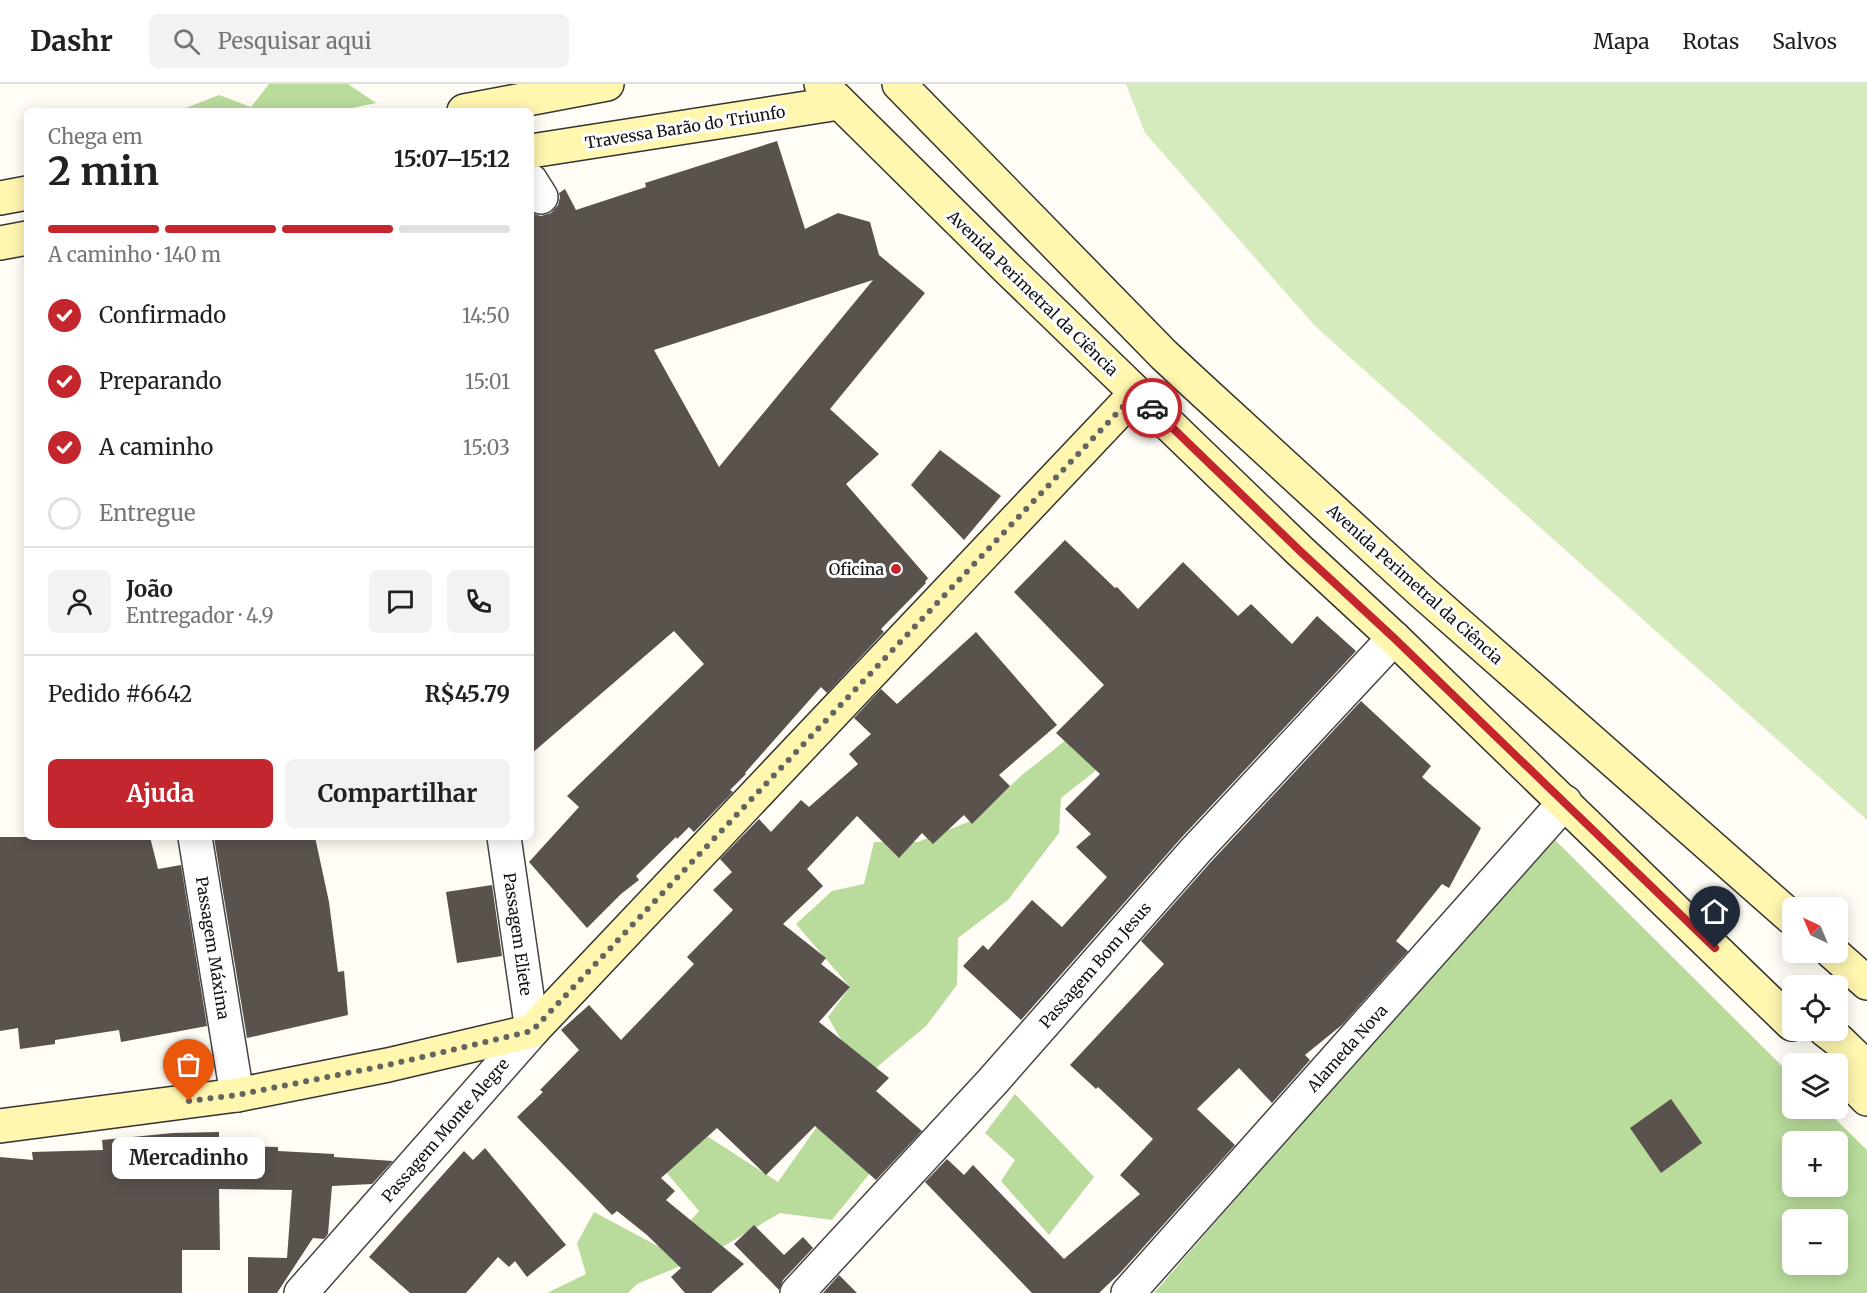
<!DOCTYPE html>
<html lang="pt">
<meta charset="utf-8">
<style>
body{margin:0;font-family:Merriweather,serif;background:#f2f2f2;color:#202124;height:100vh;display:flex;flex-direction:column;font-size:22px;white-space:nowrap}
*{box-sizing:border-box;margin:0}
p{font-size:20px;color:#757577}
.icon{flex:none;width:33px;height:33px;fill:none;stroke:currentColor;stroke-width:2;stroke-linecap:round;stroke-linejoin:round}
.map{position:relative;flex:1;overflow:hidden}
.panel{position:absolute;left:24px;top:24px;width:510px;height:732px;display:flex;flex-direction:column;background:#fff;border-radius:9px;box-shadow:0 3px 15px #0003}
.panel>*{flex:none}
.needle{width:39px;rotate:316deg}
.buttons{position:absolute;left:1782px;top:813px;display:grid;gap:12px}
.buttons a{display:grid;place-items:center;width:66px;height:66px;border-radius:9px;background:#fff;box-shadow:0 3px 15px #0003;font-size:30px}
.pin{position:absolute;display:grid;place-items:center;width:51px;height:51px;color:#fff;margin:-62px -26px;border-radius:50% 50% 50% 0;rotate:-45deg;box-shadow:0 0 6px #0007}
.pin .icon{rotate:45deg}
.courier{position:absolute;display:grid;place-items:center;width:60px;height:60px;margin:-30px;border:4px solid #c4262e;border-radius:50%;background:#fff;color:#222;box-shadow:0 2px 8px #0007}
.bubble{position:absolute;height:42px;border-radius:9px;background:#fff;box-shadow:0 3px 15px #0003;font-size:20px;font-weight:700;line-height:42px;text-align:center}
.headline em{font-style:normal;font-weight:700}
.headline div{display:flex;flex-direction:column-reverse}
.headline{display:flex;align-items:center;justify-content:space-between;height:102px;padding:0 24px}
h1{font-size:39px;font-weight:700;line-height:45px}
.bar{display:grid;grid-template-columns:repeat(4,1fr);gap:9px 6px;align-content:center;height:72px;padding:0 24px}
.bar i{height:8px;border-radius:4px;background:#e0e0e0}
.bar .on{background:#c4262e}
.bar p{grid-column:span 4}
.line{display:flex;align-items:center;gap:15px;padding:0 24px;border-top:2px solid #e0e0e0}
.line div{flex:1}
.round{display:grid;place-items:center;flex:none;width:63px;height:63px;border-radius:9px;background:#f2f2f2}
ol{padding:0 24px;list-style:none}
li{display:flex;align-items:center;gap:18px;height:66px}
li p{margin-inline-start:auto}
li .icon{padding:6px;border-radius:50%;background:#c4262e;color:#fff;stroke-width:4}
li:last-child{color:#757577}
li i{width:33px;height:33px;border:3px solid #e0e0e0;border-radius:50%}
.cta{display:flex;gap:12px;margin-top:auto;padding:12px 24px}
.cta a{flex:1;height:69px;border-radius:9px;background:#c4262e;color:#fff;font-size:24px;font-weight:700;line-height:69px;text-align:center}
.cta a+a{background:#f2f2f2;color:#202124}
header{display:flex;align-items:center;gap:36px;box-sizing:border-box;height:84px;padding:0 30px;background:#fff;border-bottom:2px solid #e0e0e0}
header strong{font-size:28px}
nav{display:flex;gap:33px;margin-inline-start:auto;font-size:21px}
.search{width:420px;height:54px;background:#f2f2f2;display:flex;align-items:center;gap:15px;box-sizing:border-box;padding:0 21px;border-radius:9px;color:#757577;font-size:22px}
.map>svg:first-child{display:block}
.green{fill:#d5ebbd}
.forest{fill:#b9dc9c;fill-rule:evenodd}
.building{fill:#5a524d;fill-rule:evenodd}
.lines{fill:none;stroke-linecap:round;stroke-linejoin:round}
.street-casing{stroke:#444;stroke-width:36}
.secondary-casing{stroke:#333;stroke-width:36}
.street{stroke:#fff;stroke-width:33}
.secondary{stroke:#fff6b0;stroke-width:33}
.done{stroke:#646461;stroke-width:6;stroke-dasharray:0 10.8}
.route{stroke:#c4262e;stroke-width:8}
.poi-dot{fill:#c4262e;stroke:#fff;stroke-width:2}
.labels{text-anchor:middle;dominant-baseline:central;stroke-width:6;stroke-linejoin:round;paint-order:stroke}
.street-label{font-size:16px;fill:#111;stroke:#fff}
.poi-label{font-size:16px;fill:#111;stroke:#fff;text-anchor:end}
</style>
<header>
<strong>Dashr</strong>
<div class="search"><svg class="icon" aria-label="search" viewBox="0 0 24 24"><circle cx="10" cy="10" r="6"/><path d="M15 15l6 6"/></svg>Pesquisar aqui</div>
<nav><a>Mapa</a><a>Rotas</a><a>Salvos</a></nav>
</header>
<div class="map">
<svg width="1867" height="1209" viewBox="0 0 1867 1209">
<rect width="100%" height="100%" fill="#fffdf5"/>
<!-- green -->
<polygon class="green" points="1126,0 1867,0 1867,736 1316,243 1145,49"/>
<!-- forest -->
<g class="forest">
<polygon points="269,0 348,0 376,19 337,27 178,27 219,11 251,23"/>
<polygon points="1145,593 1104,680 1061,714 1059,749 1008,816 958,854 957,901 926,942 877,983 858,1035 874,1084 832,1136 780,1129 712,1169 637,1200 628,1209 547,1209 586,1190 577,1159 594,1128 665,1166 699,1127 666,1088 707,1052 778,1098 828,1027 846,964 828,933 850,903 796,840 832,807 864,800 874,758 918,758 973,736 1022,691"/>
<path d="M1553 754 1792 992V1024L1825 1025 1867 1066V1209H1154L1440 880ZM1792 1058H1838V1102H1792ZM1792 1136H1838V1180H1792Z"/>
<polygon points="1015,1010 1094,1093 1049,1151 1001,1097 1015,1076 985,1049"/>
</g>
<!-- building -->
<g class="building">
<path d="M777 57 805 145 838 129 870 138 879 171 925 209 830 325 879 370 846 400 928 494 925 498 926 499 881 545 884 548 827 609 821 603 745 689 746 690 730 706 733 708 694 748 689 743 677 755 676 753 636 792 639 796 621 810 587 844 529 778 579 723 567 712 704 580 674 547 531 670V129L541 132 551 129 558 121 560 113 559 109 565 105 576 126 646 103 645 99ZM873 196 719 383 654 266Z"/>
<polygon points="940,366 1001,412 964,456 911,401"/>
<polygon points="1065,456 1115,504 1117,503 1138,525 1183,478 1238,532 1251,520 1292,560 1317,532 1356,567 1182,753 1021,936 963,882 983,861 988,866 1032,816 1062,843 1107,793 1076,763 1091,750 1065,725 1100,690 1056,649 1104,601 1014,508"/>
<polygon points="976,548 1057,641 999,691 1010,702 972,740 964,731 933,760 922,749 899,774 857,732 807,785 823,802 783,840 826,874 821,880 850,903 819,938 889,994 876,1007 922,1047 876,1096 815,1042 766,1091 717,1044 661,1094 675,1107 666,1116 744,1180 711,1209 685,1209 671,1193 681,1184 647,1151 617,1127 612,1131 517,1033 543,1008 540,1006 579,966 561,946 589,921 621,956 694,880 687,873 733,826 713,806 732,788 720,775 759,735 771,748 801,716 809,723 858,680 849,670 871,650 854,634 881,605 897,620"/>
<polygon points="1361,617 1431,682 1422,693 1481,744 1449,804 1442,800 1396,857 1408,867 1343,940 1305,971 1310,976 1272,1019 1239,984 1197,1025 1235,1061 1120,1189 1099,1209 1032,1209 925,1098 947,1075 964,1091 973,1081 1064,1175 1140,1110 1120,1091 1153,1055 1098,1003 1096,1005 1070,981 1164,880 1141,857 1210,779"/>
<polygon points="0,753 150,753 158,785 181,781 207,942 121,958 119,946 55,956 55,960 20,965 18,944 0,947"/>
<polygon points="214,753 315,753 329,818 338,888 344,887 348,931 247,954"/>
<polygon points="492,801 502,872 457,879 446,808"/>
<polygon points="1671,1015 1702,1059 1661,1089 1630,1044"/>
<polygon points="219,1048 219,1062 278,1063 278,1067 334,1070 334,1073 393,1077 372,1100 332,1102 328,1150 324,1155 313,1154 277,1209 248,1209 248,1173 287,1174 292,1106 219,1105 220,1166 182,1166 182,1209 0,1209 0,1073 33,1076 32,1068 103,1066 102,1056 173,1049"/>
<polygon points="485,1064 566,1161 527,1193 515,1177 509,1183 498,1173 466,1209 410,1209 369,1173 464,1067 473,1076"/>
<polygon points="754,1141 784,1171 803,1153 813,1164 783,1196 779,1206 734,1160"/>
<polygon points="839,1191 857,1209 823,1209"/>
</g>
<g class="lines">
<defs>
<g id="street">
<polyline points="531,97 541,113"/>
<polyline points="195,753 237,1011"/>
<polyline points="301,1209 532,947 504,753"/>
<polyline points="797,1209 993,997 1196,766 1394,554"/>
<polyline points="1128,1209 1565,718"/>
</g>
<g id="secondary">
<polyline points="821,0 1007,184 1300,467 1394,554 1792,940"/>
<polyline points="899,0 1164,271 1193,298 1421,507 1792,834"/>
<polyline points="464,27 607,0"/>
<polyline points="531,67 839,19"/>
<polyline points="0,114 27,109"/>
<polyline points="0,159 27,154"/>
<polyline points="1832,868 1867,899"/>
<polyline points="1825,946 1838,956 1867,984"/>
<polyline points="1838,985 1867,1015"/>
<polyline points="0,1042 237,1011 388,981 532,947 1136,309"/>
</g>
</defs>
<!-- street casing -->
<use href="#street" class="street-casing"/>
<!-- secondary casing -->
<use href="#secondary" class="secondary-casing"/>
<!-- street -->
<use href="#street" class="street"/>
<!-- secondary -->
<use href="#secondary" class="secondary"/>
</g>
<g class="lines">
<!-- done -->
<polyline class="done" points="189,1017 237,1011 388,981 532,947 1136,309 1152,324"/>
<!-- route -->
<polyline class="route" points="1152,324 1300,467 1394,554 1715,864"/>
</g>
<!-- markers -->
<circle class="poi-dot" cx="896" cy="485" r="6"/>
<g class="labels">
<!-- street labels -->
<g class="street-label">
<text transform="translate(685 43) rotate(-9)">Travessa Barão do Triunfo</text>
<text transform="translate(1033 209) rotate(44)">Avenida Perimetral da Ciência</text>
<text transform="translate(1415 500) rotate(42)">Avenida Perimetral da Ciência</text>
<text transform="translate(518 850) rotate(82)">Passagem Eliete</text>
<text transform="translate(213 864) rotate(81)">Passagem Máxima</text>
<text transform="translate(1095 881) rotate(-49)">Passagem Bom Jesus</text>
<text transform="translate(1347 964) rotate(-48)">Alameda Nova</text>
<text transform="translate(445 1046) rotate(-49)">Passagem Monte Alegre</text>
</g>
<!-- poi labels -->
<g class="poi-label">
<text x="884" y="485">Oficina</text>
</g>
</g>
</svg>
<div class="buttons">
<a><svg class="needle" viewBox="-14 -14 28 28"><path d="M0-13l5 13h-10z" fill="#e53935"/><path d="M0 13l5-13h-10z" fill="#757577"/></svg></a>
<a><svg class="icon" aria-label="locate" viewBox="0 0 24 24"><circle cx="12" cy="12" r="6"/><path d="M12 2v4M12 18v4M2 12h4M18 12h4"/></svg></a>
<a><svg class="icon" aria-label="layers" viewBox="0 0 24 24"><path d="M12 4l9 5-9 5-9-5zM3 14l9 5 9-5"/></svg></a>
<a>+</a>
<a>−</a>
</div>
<div class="pin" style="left:189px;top:1017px;background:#ea580c"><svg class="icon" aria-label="bag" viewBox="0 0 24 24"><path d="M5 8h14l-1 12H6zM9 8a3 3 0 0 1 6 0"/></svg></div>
<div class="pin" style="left:1715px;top:864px;background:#1f2937"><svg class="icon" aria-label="home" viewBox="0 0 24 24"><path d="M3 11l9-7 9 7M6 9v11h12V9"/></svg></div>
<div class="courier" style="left:1152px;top:324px"><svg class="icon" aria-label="car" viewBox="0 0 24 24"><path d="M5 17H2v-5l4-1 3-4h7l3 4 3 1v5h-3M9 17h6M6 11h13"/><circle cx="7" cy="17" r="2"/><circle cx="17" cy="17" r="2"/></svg></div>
<div class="bubble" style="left:112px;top:1053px;width:153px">Mercadinho</div>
<section class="panel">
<div class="headline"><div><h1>2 min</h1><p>Chega em</p></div><em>15:07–15:12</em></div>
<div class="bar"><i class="on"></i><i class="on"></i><i class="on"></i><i></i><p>A caminho · 140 m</p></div>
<ol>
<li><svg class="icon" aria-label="check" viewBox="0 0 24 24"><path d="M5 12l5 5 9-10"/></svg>Confirmado<p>14:50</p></li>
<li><svg class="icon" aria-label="check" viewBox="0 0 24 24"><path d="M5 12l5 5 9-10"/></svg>Preparando<p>15:01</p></li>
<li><svg class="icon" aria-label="check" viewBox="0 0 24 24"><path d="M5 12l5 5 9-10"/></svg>A caminho<p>15:03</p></li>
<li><i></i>Entregue</li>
</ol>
<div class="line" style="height:108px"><a class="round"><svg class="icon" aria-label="person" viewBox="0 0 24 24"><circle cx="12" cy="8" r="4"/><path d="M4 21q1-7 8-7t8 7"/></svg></a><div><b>João</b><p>Entregador · 4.9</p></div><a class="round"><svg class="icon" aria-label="chat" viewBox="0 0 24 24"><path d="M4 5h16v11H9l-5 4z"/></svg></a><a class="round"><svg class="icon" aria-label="phone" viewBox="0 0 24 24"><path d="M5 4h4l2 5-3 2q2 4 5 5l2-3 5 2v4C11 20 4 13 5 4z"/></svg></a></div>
<div class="line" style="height:78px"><div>Pedido #6642</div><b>R$45.79</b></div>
<div class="cta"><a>Ajuda</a><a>Compartilhar</a></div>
</section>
</div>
